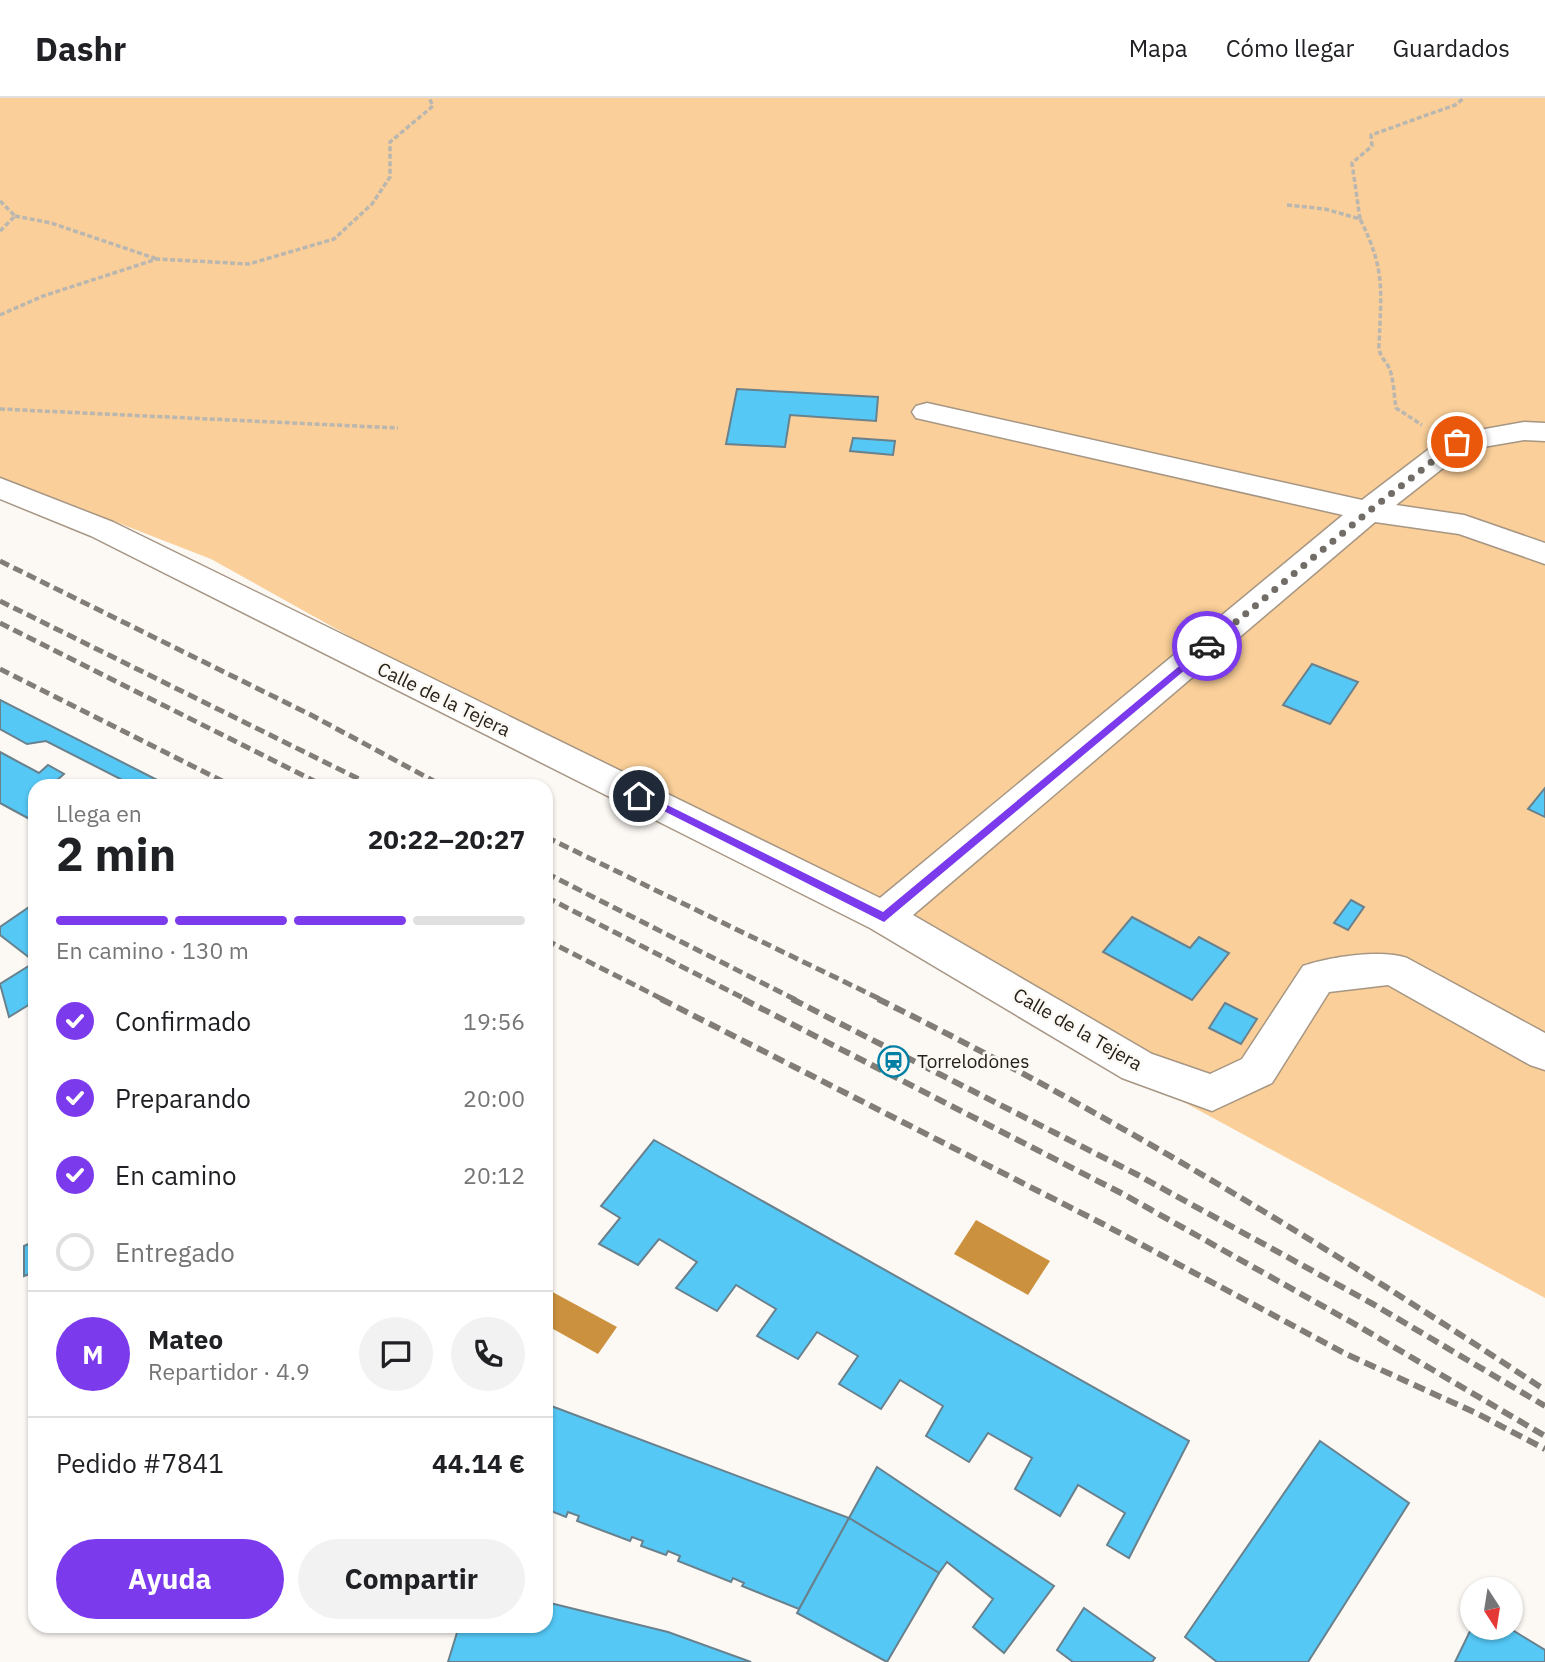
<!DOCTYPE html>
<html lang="es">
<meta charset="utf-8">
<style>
body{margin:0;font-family:"IBM Plex Sans",sans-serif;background:#f2f2f2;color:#202124;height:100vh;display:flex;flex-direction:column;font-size:26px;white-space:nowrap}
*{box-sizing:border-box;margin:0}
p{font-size:23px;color:#757577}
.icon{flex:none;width:38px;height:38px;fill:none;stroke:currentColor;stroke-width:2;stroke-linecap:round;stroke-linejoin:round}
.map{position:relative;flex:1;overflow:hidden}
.side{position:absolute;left:28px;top:681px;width:525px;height:854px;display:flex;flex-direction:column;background:#fff;border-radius:21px;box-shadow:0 2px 5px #0004}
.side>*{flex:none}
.needle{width:46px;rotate:168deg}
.buttons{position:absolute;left:1460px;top:1479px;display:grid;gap:14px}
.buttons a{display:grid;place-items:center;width:63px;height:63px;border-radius:50%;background:#fff;box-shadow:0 2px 5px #0004;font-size:35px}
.pin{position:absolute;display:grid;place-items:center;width:60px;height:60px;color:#fff;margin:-30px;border:4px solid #fff;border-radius:50%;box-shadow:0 2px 7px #0007}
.courier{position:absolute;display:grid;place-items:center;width:70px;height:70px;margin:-35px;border:5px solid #7c3aed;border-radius:50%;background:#fff;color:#222;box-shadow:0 2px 9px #0007}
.summary em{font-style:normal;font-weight:700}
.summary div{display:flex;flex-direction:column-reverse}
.summary{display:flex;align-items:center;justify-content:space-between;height:119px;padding:0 28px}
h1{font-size:46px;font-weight:700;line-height:52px}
.bar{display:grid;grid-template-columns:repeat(4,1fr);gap:10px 7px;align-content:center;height:84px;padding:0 28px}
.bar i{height:9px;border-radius:5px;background:#e0e0e0}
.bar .selected{background:#7c3aed}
.bar p{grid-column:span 4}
.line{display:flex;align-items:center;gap:18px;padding:0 28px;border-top:2px solid #e0e0e0}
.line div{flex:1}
.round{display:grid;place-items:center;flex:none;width:74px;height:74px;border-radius:37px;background:#f2f2f2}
ol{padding:0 28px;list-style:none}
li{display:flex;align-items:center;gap:21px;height:77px}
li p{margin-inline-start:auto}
li .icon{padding:7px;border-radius:50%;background:#7c3aed;color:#fff;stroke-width:4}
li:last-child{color:#757577}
li i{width:38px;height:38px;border:4px solid #e0e0e0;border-radius:50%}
.action{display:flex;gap:14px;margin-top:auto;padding:14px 28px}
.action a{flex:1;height:80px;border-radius:42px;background:#7c3aed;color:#fff;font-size:28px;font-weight:700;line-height:80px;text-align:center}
.action a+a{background:#f2f2f2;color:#202124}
header{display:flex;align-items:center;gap:42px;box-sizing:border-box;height:98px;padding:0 35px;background:#fff;border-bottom:2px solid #e0e0e0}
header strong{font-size:33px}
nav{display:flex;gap:38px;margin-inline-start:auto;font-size:24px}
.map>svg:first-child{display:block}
.green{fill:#facf99}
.water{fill:#cb913e}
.building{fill:#55c8f6;stroke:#69818d;stroke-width:2}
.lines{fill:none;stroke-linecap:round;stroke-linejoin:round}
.minor-casing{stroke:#a69683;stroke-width:3}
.path{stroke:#bab6b0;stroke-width:3.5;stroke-dasharray:5 2.5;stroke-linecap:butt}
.minor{fill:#fff;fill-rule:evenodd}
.rail-far1{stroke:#827e77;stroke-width:5;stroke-dasharray:10 5;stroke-linecap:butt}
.rail{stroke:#827e77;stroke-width:6;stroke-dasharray:12 6;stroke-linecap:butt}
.route{fill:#7c3aed}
.done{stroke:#716c65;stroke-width:7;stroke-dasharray:0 12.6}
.labels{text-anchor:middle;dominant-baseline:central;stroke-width:5;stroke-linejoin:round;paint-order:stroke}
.street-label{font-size:19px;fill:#262018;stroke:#fcf9f5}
.poi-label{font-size:19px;fill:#262018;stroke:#fcf9f5;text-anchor:start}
</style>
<header>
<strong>Dashr</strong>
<nav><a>Mapa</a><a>Cómo llegar</a><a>Guardados</a></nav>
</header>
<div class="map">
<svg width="1545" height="1564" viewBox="0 0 1545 1564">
<rect width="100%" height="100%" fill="#fcf9f5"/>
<!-- green -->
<polygon class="green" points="0,0 1545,0 1545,1200 1191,1008 211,461 0,379"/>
<!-- water -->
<g class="water">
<polygon points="976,1122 1050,1163 1028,1197 954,1156"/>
<polygon points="547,1191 617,1229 598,1256 546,1227"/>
</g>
<!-- building -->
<g class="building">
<polygon points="737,291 878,299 876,323 790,317 785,349 726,346"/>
<polygon points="853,340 895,343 893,357 850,353"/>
<polygon points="1312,566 1358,584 1330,626 1283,607"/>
<polygon points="0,602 169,688 134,688 46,643 27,646 0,631"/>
<polygon points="0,654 39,675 48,667 64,676 55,684 63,688 35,688 35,724 0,705"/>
<polygon points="1545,690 1545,719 1528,711"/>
<polygon points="1351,802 1364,809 1348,832 1334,825"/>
<polygon points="35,805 35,864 0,837 0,829"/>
<polygon points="1132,819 1190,850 1199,839 1229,855 1192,902 1103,854"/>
<polygon points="35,864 35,903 9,919 0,886"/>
<polygon points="1225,905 1257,921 1241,946 1209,930"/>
<polygon points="654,1042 1189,1343 1129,1460 1107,1447 1125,1415 1078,1387 1060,1418 1015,1391 1032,1360 988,1335 969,1364 926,1338 943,1308 900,1282 881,1311 839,1286 858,1258 817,1234 798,1261 757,1238 776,1211 736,1187 717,1213 676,1190 697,1164 659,1141 638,1167 599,1146 620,1120 601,1108"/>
<polygon points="35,1143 35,1174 24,1178 24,1148"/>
<polygon points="546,1306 849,1420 799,1511 742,1488 744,1485 733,1480 731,1484 678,1463 680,1458 668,1453 666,1457 641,1448 643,1443 632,1439 630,1443 577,1423 579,1418 568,1414 566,1419 546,1411"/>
<polygon points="1320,1343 1409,1405 1308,1564 1217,1564 1185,1539"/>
<polygon points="877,1369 1054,1488 1004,1555 973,1529 993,1501 947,1464 939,1475 849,1420"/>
<polygon points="849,1420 939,1475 887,1564 797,1515"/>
<polygon points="546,1504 668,1534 751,1564 448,1564 459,1528 546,1528"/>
<polygon points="1084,1510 1155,1560 1152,1564 1073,1564 1057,1552"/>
<polygon points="1472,1529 1509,1530 1545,1552 1545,1564 1455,1564"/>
</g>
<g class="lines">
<defs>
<path id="minor" d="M927 305 1362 402 1446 338 1524 324 1545 325V343L1524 342 1466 352 1396 407 1464 417 1545 445V466L1459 436 1375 424 913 817 1152 956 1210 976 1242 961 1303 868C1329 859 1381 851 1407 860L1545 935V972L1530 967 1388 887 1329 894 1272 985 1212 1013 1122 980 870 830 91 438 0 401V380L113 424 880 800 1343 417 916 320 912 314 916 308Z"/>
</defs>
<!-- minor casing -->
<use href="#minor" class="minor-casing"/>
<!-- path -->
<g class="path">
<polyline points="0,103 15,118 0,133"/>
<path d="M1287 107 1325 111 1360 121C1386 172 1381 194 1379 248 1378 257 1387 264 1390 272 1394 284 1394 298 1396 310L1422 327"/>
<polyline points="15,118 51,125 157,161"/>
<polyline points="1360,121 1352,65 1372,48 1371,37 1455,7 1464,0"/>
<polyline points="0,217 43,198 157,161 249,166 334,141 372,106 390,79 390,44 433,8 429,0"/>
<polyline points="0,311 398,330"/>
</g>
<!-- minor -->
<use href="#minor" class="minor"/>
<!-- rail-far1 -->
<g class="rail-far1">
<polyline points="0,463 313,618 443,688"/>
<polyline points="0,503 373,688"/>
<polyline points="0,525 324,688"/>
<polyline points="0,571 232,688"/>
<polyline points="546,739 882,902"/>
<polyline points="546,775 796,902"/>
<polyline points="546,799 747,902"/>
<polyline points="546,842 664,902"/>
</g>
<!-- rail -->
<g class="rail">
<polyline points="661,901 1103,1126 1346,1256 1476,1315 1545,1351"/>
<polyline points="743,901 1123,1096 1360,1229 1545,1338"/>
<polyline points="792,901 1136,1076 1373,1206 1545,1308"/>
<path d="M878 901C1110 1015 1330 1150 1545 1292"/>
</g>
</g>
<!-- route -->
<polygon class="route" points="1207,545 1212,548 1210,551 884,824 634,698 643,695 883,814"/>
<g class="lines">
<!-- done -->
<polyline class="done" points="1207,548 1368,414 1457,344"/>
</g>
<!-- icons -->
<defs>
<symbol id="station-ring" viewBox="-11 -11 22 22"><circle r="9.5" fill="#fcf9f5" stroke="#017fa5" stroke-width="1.5"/><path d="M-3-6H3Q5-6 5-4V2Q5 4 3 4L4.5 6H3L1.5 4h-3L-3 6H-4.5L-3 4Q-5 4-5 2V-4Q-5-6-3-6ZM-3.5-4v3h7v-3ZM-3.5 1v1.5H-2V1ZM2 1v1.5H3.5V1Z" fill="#017fa5"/></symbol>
</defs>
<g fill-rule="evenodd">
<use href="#station-ring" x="876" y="946" width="35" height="35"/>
</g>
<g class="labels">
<!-- street labels -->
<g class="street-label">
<text transform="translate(444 601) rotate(26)">Calle de la Tejera</text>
<text transform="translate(1078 931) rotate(30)">Calle de la Tejera</text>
</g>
<!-- poi labels -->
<g class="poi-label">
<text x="917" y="963">Torrelodones</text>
</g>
</g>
</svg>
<div class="buttons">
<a><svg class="needle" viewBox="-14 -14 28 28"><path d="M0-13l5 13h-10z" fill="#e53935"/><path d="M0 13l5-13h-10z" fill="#757577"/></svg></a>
</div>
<div class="pin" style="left:1457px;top:344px;background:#ea580c"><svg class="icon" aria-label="bag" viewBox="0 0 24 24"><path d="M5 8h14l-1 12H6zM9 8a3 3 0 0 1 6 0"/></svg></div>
<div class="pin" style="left:639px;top:698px;background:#1f2937"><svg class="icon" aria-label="home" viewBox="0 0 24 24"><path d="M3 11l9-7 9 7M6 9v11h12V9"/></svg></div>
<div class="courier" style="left:1207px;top:548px"><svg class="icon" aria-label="car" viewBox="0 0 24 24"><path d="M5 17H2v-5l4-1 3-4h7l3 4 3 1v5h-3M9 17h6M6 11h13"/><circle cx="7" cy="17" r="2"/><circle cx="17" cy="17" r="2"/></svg></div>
<section class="side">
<div class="summary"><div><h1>2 min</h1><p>Llega en</p></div><em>20:22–20:27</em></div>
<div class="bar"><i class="selected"></i><i class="selected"></i><i class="selected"></i><i></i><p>En camino · 130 m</p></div>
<ol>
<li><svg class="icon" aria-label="check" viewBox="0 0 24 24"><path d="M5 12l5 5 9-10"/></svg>Confirmado<p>19:56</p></li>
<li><svg class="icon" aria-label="check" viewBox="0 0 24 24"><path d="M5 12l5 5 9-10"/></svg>Preparando<p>20:00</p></li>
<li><svg class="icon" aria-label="check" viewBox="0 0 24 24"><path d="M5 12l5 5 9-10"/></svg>En camino<p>20:12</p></li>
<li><i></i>Entregado</li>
</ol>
<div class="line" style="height:126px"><b class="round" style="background:#7c3aed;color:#fff">M</b><div><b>Mateo</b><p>Repartidor · 4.9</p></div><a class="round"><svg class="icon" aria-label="chat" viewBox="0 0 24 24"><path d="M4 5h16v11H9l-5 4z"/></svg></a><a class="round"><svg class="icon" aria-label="phone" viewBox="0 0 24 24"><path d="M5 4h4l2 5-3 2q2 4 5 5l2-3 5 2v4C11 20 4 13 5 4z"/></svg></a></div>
<div class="line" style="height:91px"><div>Pedido #7841</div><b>44.14 €</b></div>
<div class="action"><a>Ayuda</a><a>Compartir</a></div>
</section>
</div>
